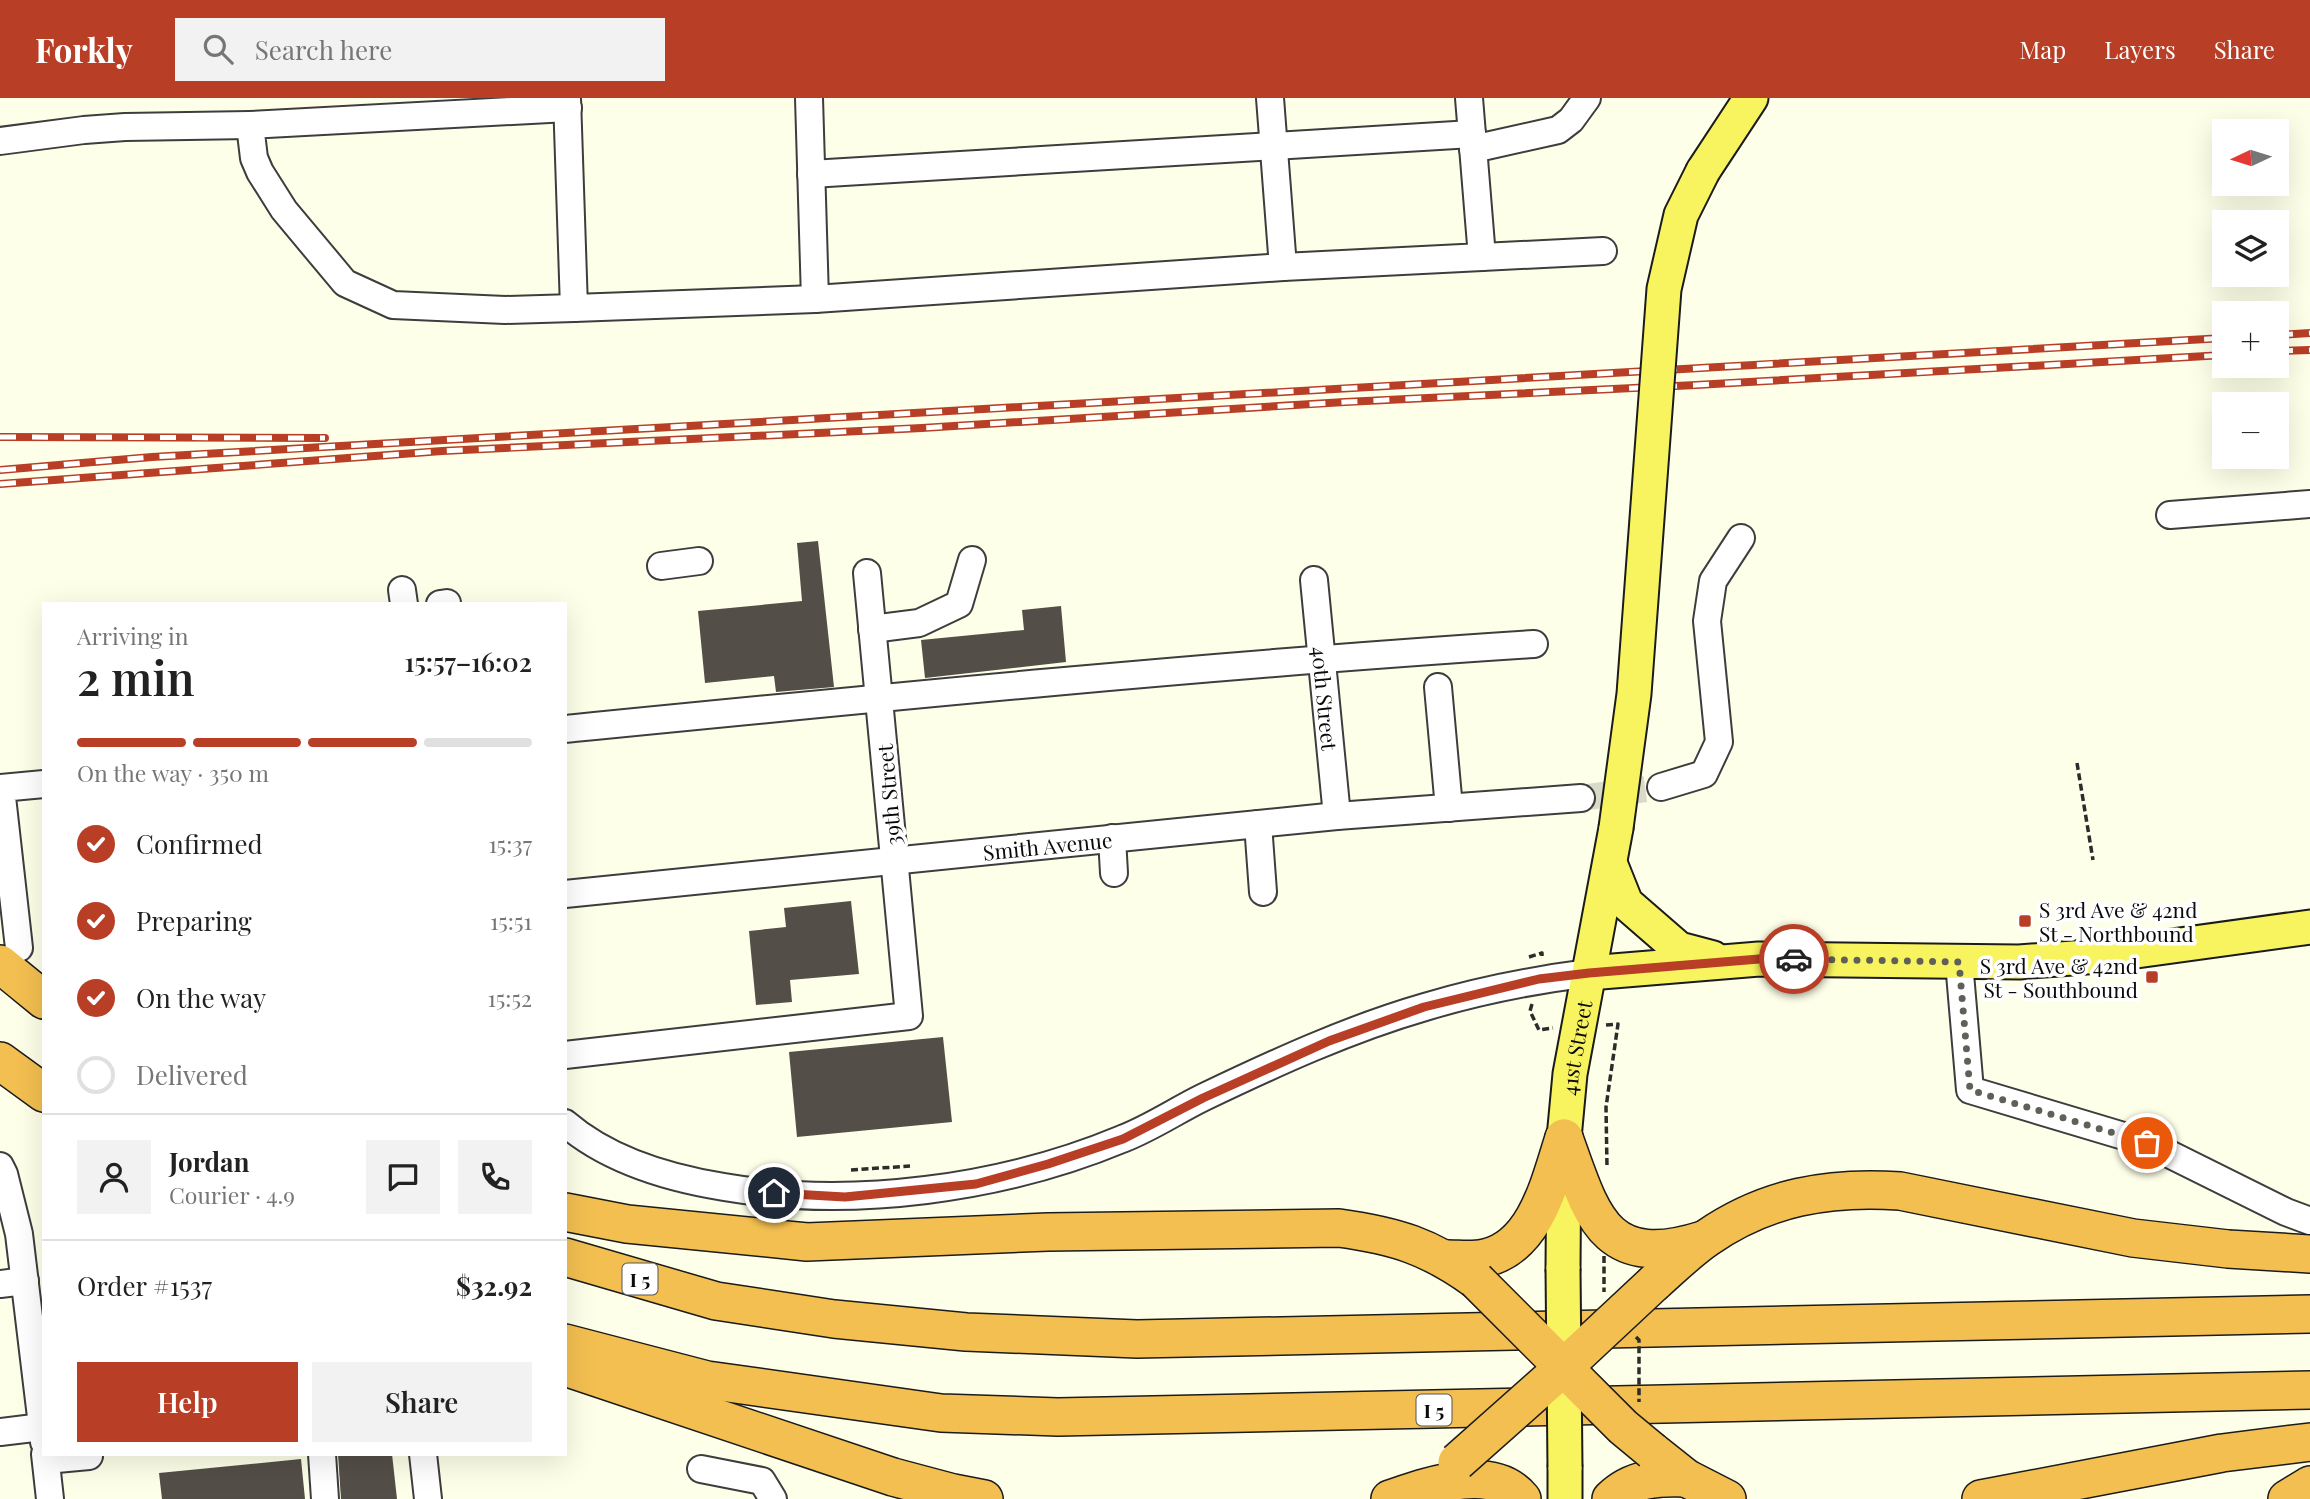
<!DOCTYPE html>
<meta charset="utf-8">
<style>
body{margin:0;font-family:"Playfair Display",serif;background:#f2f2f2;color:#222;height:100vh;display:flex;flex-direction:column;font-size:26px;white-space:nowrap}
*{box-sizing:border-box;margin:0}
p{font-size:23px;color:#767676}
.icon{flex:none;width:38px;height:38px;fill:none;stroke:currentColor;stroke-width:2;stroke-linecap:round;stroke-linejoin:round}
.map{position:relative;flex:1;overflow:hidden}
.panel{position:absolute;left:42px;top:504px;width:525px;height:854px;display:flex;flex-direction:column;background:#fff;border-radius:0px;box-shadow:0 7px 28px #0002}
.panel>*{flex:none}
.needle{width:46px;rotate:266deg}
.buttons{position:absolute;left:2212px;top:21px;display:grid;gap:14px}
.buttons a{display:grid;place-items:center;width:77px;height:77px;border-radius:0px;background:#fff;box-shadow:0 7px 28px #0002;font-size:35px}
.pin{position:absolute;display:grid;place-items:center;width:60px;height:60px;color:#fff;margin:-30px;border:4px solid #fff;border-radius:50%;box-shadow:0 2px 7px #0007}
.courier{position:absolute;display:grid;place-items:center;width:70px;height:70px;margin:-35px;border:5px solid #b83e25;border-radius:50%;background:#fff;color:#222;box-shadow:0 2px 9px #0007}
.head em{font-style:normal;font-weight:600}
.head div{display:flex;flex-direction:column-reverse}
.head{display:flex;align-items:center;justify-content:space-between;height:119px;padding:0 35px}
h1{font-size:46px;font-weight:600;line-height:52px}
.bar{display:grid;grid-template-columns:repeat(4,1fr);gap:10px 7px;align-content:center;height:84px;padding:0 35px}
.bar i{height:9px;border-radius:5px;background:#e0e0e0}
.bar .active{background:#b83e25}
.bar p{grid-column:span 4}
.line{display:flex;align-items:center;gap:18px;padding:0 35px;border-top:2px solid #e0e0e0}
.line div{flex:1}
.round{display:grid;place-items:center;flex:none;width:74px;height:74px;border-radius:0px;background:#f2f2f2}
ol{padding:0 35px;list-style:none}
li{display:flex;align-items:center;gap:21px;height:77px}
li p{margin-inline-start:auto}
li .icon{padding:7px;border-radius:50%;background:#b83e25;color:#fff;stroke-width:4}
li:last-child{color:#767676}
li i{width:38px;height:38px;border:4px solid #e0e0e0;border-radius:50%}
.button{display:flex;gap:14px;margin-top:auto;padding:14px 35px}
.button a{flex:1;height:80px;border-radius:0px;background:#b83e25;color:#fff;font-size:28px;font-weight:600;line-height:80px;text-align:center}
.button a+a{background:#f2f2f2;color:#222}
header{display:flex;align-items:center;gap:42px;box-sizing:border-box;height:98px;padding:0 35px;background:#b83e25;color:#fff}
header strong{font-size:33px}
nav{display:flex;gap:38px;margin-inline-start:auto;font-size:24px}
.search{width:490px;height:63px;background:#f2f2f2;display:flex;align-items:center;gap:18px;box-sizing:border-box;padding:0 24px;border-radius:0px;color:#767676;font-size:26px}
.map>svg:first-child{display:block}
.building{fill:#534e47}
.lines{fill:none;stroke-linecap:round;stroke-linejoin:round}
.minor-tunnel{stroke:#d9dac7;stroke-width:26;stroke-dasharray:26 13;stroke-linecap:butt}
.minor-casing{stroke:#3d3d3d;stroke-width:30}
.major-casing{stroke:#1b1b1b;stroke-width:37}
.highway-casing{stroke:#1b1b1b;stroke-width:40}
.path{stroke:#2c2c2c;stroke-width:3.5;stroke-dasharray:7 3.5;stroke-linecap:butt}
.minor{stroke:#fff;stroke-width:26}
.major{stroke:#f8f45f;stroke-width:33}
.highway{stroke:#f3bf51;stroke-width:37}
.rail-casing{stroke:#b83e25;stroke-width:8}
.rail{stroke:#fff;stroke-width:5;stroke-dasharray:16;stroke-linecap:butt}
.major-bridge-casing{stroke:#1b1b1b;stroke-width:37;stroke-linecap:butt}
.highway-bridge-casing{stroke:#1b1b1b;stroke-width:40;stroke-linecap:butt}
.path-bridge{stroke:#2c2c2c;stroke-width:3.5;stroke-dasharray:7 3.5;stroke-linecap:butt}
.major-bridge{stroke:#f8f45f;stroke-width:33}
.highway-bridge{stroke:#f3bf51;stroke-width:37}
.done{stroke:#5f6058;stroke-width:7;stroke-dasharray:0 12.6}
.route{stroke:#b83e25;stroke-width:9}
.poi-dot{fill:#b83e25;stroke:#fff;stroke-width:2.5}
.labels{text-anchor:middle;dominant-baseline:central;stroke-width:7;stroke-linejoin:round;paint-order:stroke}
.shield{fill:#fff;stroke:#545454;stroke-width:2}
.shield-label{font-size:19px;font-weight:bold;fill:#0a0a0a}
.street-label{font-size:21px;fill:#0a0a0a;stroke:#fff}
.poi-label{font-size:21px;fill:#0a0a0a;stroke:#fff;text-anchor:start}
</style>
<header>
<strong>Forkly</strong>
<div class="search"><svg class="icon" aria-label="search" viewBox="0 0 24 24"><circle cx="10" cy="10" r="6"/><path d="M15 15l6 6"/></svg>Search here</div>
<nav><a>Map</a><a>Layers</a><a>Share</a></nav>
</header>
<div class="map">
<svg width="2310" height="1401" viewBox="0 0 2310 1401">
<rect width="100%" height="100%" fill="#feffe8"/>
<!-- building -->
<g class="building">
<polygon points="818,443 834,589 776,594 774,578 705,585 698,513 802,503 797,445"/>
<polygon points="1061,508 1066,564 925,580 921,542 1024,532 1022,512"/>
<polygon points="851,803 859,876 790,882 792,904 756,907 749,833 786,829 784,810"/>
<polygon points="943,939 952,1024 797,1039 789,954"/>
<polygon points="338,1356 392,1356 397,1401 341,1401"/>
<polygon points="301,1361 305,1401 162,1401 159,1375"/>
</g>
<g class="lines">
<!-- minor-tunnel -->
<polyline class="minor-tunnel" points="1581,700 1661,689"/>
<defs>
<g id="minor">
<polyline points="567,0 574,210 815,201"/>
<polyline points="809,0 815,201 1283,169 1482,159 1469,0"/>
<polyline points="1270,0 1283,169"/>
<polyline points="568,10 250,27 254,60 260,74 284,112 345,185 393,207 505,212 574,210"/>
<polyline points="0,43 84,32 125,29 250,27"/>
<polyline points="1473,51 1558,32 1571,22 1587,0"/>
<polyline points="811,76 1472,36"/>
<polyline points="1482,159 1603,153"/>
<polyline points="2170,417 2310,406"/>
<polyline points="661,468 699,463"/>
<path id="s1" d="M1314 482 1337 718"/>
<polyline points="402,492 404,506"/>
<polyline points="440,506 447,505"/>
<polyline points="872,531 919,525 959,506 972,462"/>
<polyline points="1438,589 1449,710"/>
<path d="M565 631C888 599 1210 567 1534 546"/>
<polyline points="1661,689 1704,676 1719,644 1707,523 1713,483 1741,440"/>
<polyline points="1258,726 1263,794"/>
<polyline points="1112,740 1114,775"/>
<path id="s2" d="M565 796 1337 718 1581 700"/>
<polyline points="19,850 1,690 44,686"/>
<polyline points="1959,864 1970,992 2147,1045 2286,1114 2310,1123"/>
<polyline points="565,957 909,918 867,475"/>
<path d="M565 1025C609 1063 668 1080 724 1089 852 1111 1002 1091 1122 1041 1151 1030 1177 1012 1204 999 1275 965 1349 931 1425 909 1478 893 1534 882 1589 875"/>
<polyline points="0,1068 4,1076 19,1136 44,1344"/>
<polyline points="0,1186 25,1183"/>
<polyline points="0,1334 42,1329"/>
<polyline points="45,1356 50,1401"/>
<polyline points="322,1356 325,1401"/>
<polyline points="423,1356 428,1401"/>
<polyline points="46,1362 89,1358"/>
<polyline points="701,1371 762,1383 773,1401"/>
</g>
<g id="major">
<polyline points="1703,73 1751,0"/>
<polyline points="1610,765 1626,805 1679,851 1713,860"/>
<polyline points="1589,875 1759,861 2019,864 2100,858 2310,829"/>
<path id="s3" d="M1563 1171 1564 1040 1570 976 1616 730"/>
<polyline points="1565,1369 1565,1401"/>
</g>
<g id="highway">
<polyline points="0,866 44,902"/>
<polyline points="0,963 44,995"/>
<path d="M1564 1040C1592 1118 1604 1173 1703 1142"/>
<path d="M565 1114 627 1126 807 1144 1048 1134 1339 1130C1396 1138 1429 1148 1476 1182"/>
<polyline points="565,1159 716,1203 834,1221 966,1234 1137,1241 2310,1216"/>
<path d="M1447 1161C1459 1161 1473 1163 1485 1160 1536 1149 1550 1083 1564 1040"/>
<path d="M1654 1185C1671 1170 1688 1153 1707 1140 1766 1099 1829 1088 1900 1093L2133 1140 2228 1151 2310 1156"/>
<polyline points="565,1245 707,1282 941,1315 1058,1319 2310,1292"/>
<polyline points="565,1269 893,1379 953,1395 984,1401"/>
<polyline points="1652,1353 1686,1380 1727,1401"/>
<path d="M1390 1401C1426 1389 1492 1364 1522 1401"/>
<path d="M1611 1401C1632 1380 1658 1379 1686 1380"/>
<polyline points="1981,1401 2222,1355 2310,1344"/>
<polyline points="2287,1401 2310,1387"/>
</g>
</defs>
<!-- minor casing -->
<use href="#minor" class="minor-casing"/>
<!-- major casing -->
<use href="#major" class="major-casing"/>
<!-- highway casing -->
<use href="#highway" class="highway-casing"/>
<!-- path -->
<g class="path">
<polyline points="2077,665 2093,762"/>
<polyline points="1529,859 1542,855 1542,858"/>
<polyline points="1532,906 1530,913 1539,932 1553,930"/>
<polyline points="1606,927 1618,926 1606,1009 1607,1069"/>
<polyline points="851,1072 910,1068"/>
</g>
<!-- minor -->
<use href="#minor" class="minor"/>
<!-- major -->
<use href="#major" class="major"/>
<!-- highway -->
<use href="#highway" class="highway"/>
<defs>
<g id="rail">
<polyline points="2277,237 2310,235"/>
<polyline points="2277,253 2310,252"/>
<polyline points="0,339 325,340"/>
<polyline points="0,372 152,359 479,340 2224,240"/>
<polyline points="0,386 442,353 922,330 1345,304 1696,287 2224,257"/>
</g>
</defs>
<!-- rail casing -->
<use href="#rail" class="rail-casing"/>
<!-- rail -->
<use href="#rail" class="rail"/>
<defs>
<g id="major-bridge">
<polyline points="1616,730 1634,596 1664,191 1681,117 1703,73"/>
<polyline points="1563,1171 1565,1369"/>
</g>
<g id="highway-bridge">
<polyline points="1476,1182 1623,1329 1652,1353"/>
<polyline points="1457,1364 1564,1269 1654,1185"/>
</g>
</defs>
<!-- major-bridge casing -->
<use href="#major-bridge" class="major-bridge-casing"/>
<!-- highway-bridge casing -->
<use href="#highway-bridge" class="highway-bridge-casing"/>
<!-- path-bridge -->
<g class="path-bridge">
<polyline points="1604,1158 1604,1194"/>
<polyline points="1636,1239 1639,1242 1639,1304"/>
</g>
<!-- major-bridge -->
<use href="#major-bridge" class="major-bridge"/>
<!-- highway-bridge -->
<use href="#highway-bridge" class="highway-bridge"/>
</g>
<g class="lines">
<!-- done -->
<polyline class="done" points="1794,861 1959,864 1970,992 2147,1045"/>
<!-- route -->
<polyline class="route" points="774,1095 845,1099 976,1086 1048,1066 1123,1041 1203,1000 1329,943 1424,909 1539,881 1589,875 1759,861 1794,861"/>
</g>
<!-- markers -->
<g class="poi-dot">
<rect x="2018" y="816" width="14" height="14" rx="3.5"/>
<rect x="2145" y="872" width="14" height="14" rx="3.5"/>
</g>
<g class="labels">
<!-- shield labels -->
<g class="shield">
<rect x="622.5" y="1165.5" width="35" height="31" rx="5"/>
<rect x="1416.5" y="1296.5" width="35" height="31" rx="5"/>
</g>
<g class="shield-label">
<text x="640" y="1181">I 5</text>
<text x="1434" y="1312">I 5</text>
</g>
<!-- street labels -->
<g class="street-label">
<text stroke="none"><textPath href="#s1" startOffset="119">40th Street</textPath></text>
<text transform="translate(888 697) rotate(-95)">39th Street</text>
<text stroke="none"><textPath href="#s2" startOffset="485">Smith Avenue</textPath></text>
<text stroke="none"><textPath href="#s3" startOffset="222">41st Street</textPath></text>
</g>
<!-- poi labels -->
<g class="poi-label">
<text x="2039" y="811">S 3rd Ave &amp; 42nd<tspan x="2039" dy="24">St - Northbound</tspan></text>
<text x="2138" y="867" text-anchor="end">S 3rd Ave &amp; 42nd<tspan x="2138" dy="24">St - Southbound</tspan></text>
</g>
</g>
</svg>
<div class="buttons">
<a><svg class="needle" viewBox="-14 -14 28 28"><path d="M0-13l5 13h-10z" fill="#e53935"/><path d="M0 13l5-13h-10z" fill="#767676"/></svg></a>
<a><svg class="icon" aria-label="layers" viewBox="0 0 24 24"><path d="M12 4l9 5-9 5-9-5zM3 14l9 5 9-5"/></svg></a>
<a>+</a>
<a>−</a>
</div>
<div class="pin" style="left:2147px;top:1045px;background:#ea580c"><svg class="icon" aria-label="bag" viewBox="0 0 24 24"><path d="M5 8h14l-1 12H6zM9 8a3 3 0 0 1 6 0"/></svg></div>
<div class="pin" style="left:774px;top:1095px;background:#1f2937"><svg class="icon" aria-label="home" viewBox="0 0 24 24"><path d="M3 11l9-7 9 7M6 9v11h12V9"/></svg></div>
<div class="courier" style="left:1794px;top:861px"><svg class="icon" aria-label="car" viewBox="0 0 24 24"><path d="M5 17H2v-5l4-1 3-4h7l3 4 3 1v5h-3M9 17h6M6 11h13"/><circle cx="7" cy="17" r="2"/><circle cx="17" cy="17" r="2"/></svg></div>
<section class="panel">
<div class="head"><div><h1>2 min</h1><p>Arriving in</p></div><em>15:57–16:02</em></div>
<div class="bar"><i class="active"></i><i class="active"></i><i class="active"></i><i></i><p>On the way · 350 m</p></div>
<ol>
<li><svg class="icon" aria-label="check" viewBox="0 0 24 24"><path d="M5 12l5 5 9-10"/></svg>Confirmed<p>15:37</p></li>
<li><svg class="icon" aria-label="check" viewBox="0 0 24 24"><path d="M5 12l5 5 9-10"/></svg>Preparing<p>15:51</p></li>
<li><svg class="icon" aria-label="check" viewBox="0 0 24 24"><path d="M5 12l5 5 9-10"/></svg>On the way<p>15:52</p></li>
<li><i></i>Delivered</li>
</ol>
<div class="line" style="height:126px"><a class="round"><svg class="icon" aria-label="person" viewBox="0 0 24 24"><circle cx="12" cy="8" r="4"/><path d="M4 21q1-7 8-7t8 7"/></svg></a><div><b>Jordan</b><p>Courier · 4.9</p></div><a class="round"><svg class="icon" aria-label="chat" viewBox="0 0 24 24"><path d="M4 5h16v11H9l-5 4z"/></svg></a><a class="round"><svg class="icon" aria-label="phone" viewBox="0 0 24 24"><path d="M5 4h4l2 5-3 2q2 4 5 5l2-3 5 2v4C11 20 4 13 5 4z"/></svg></a></div>
<div class="line" style="height:91px"><div>Order #1537</div><b>$32.92</b></div>
<div class="button"><a>Help</a><a>Share</a></div>
</section>
</div>
